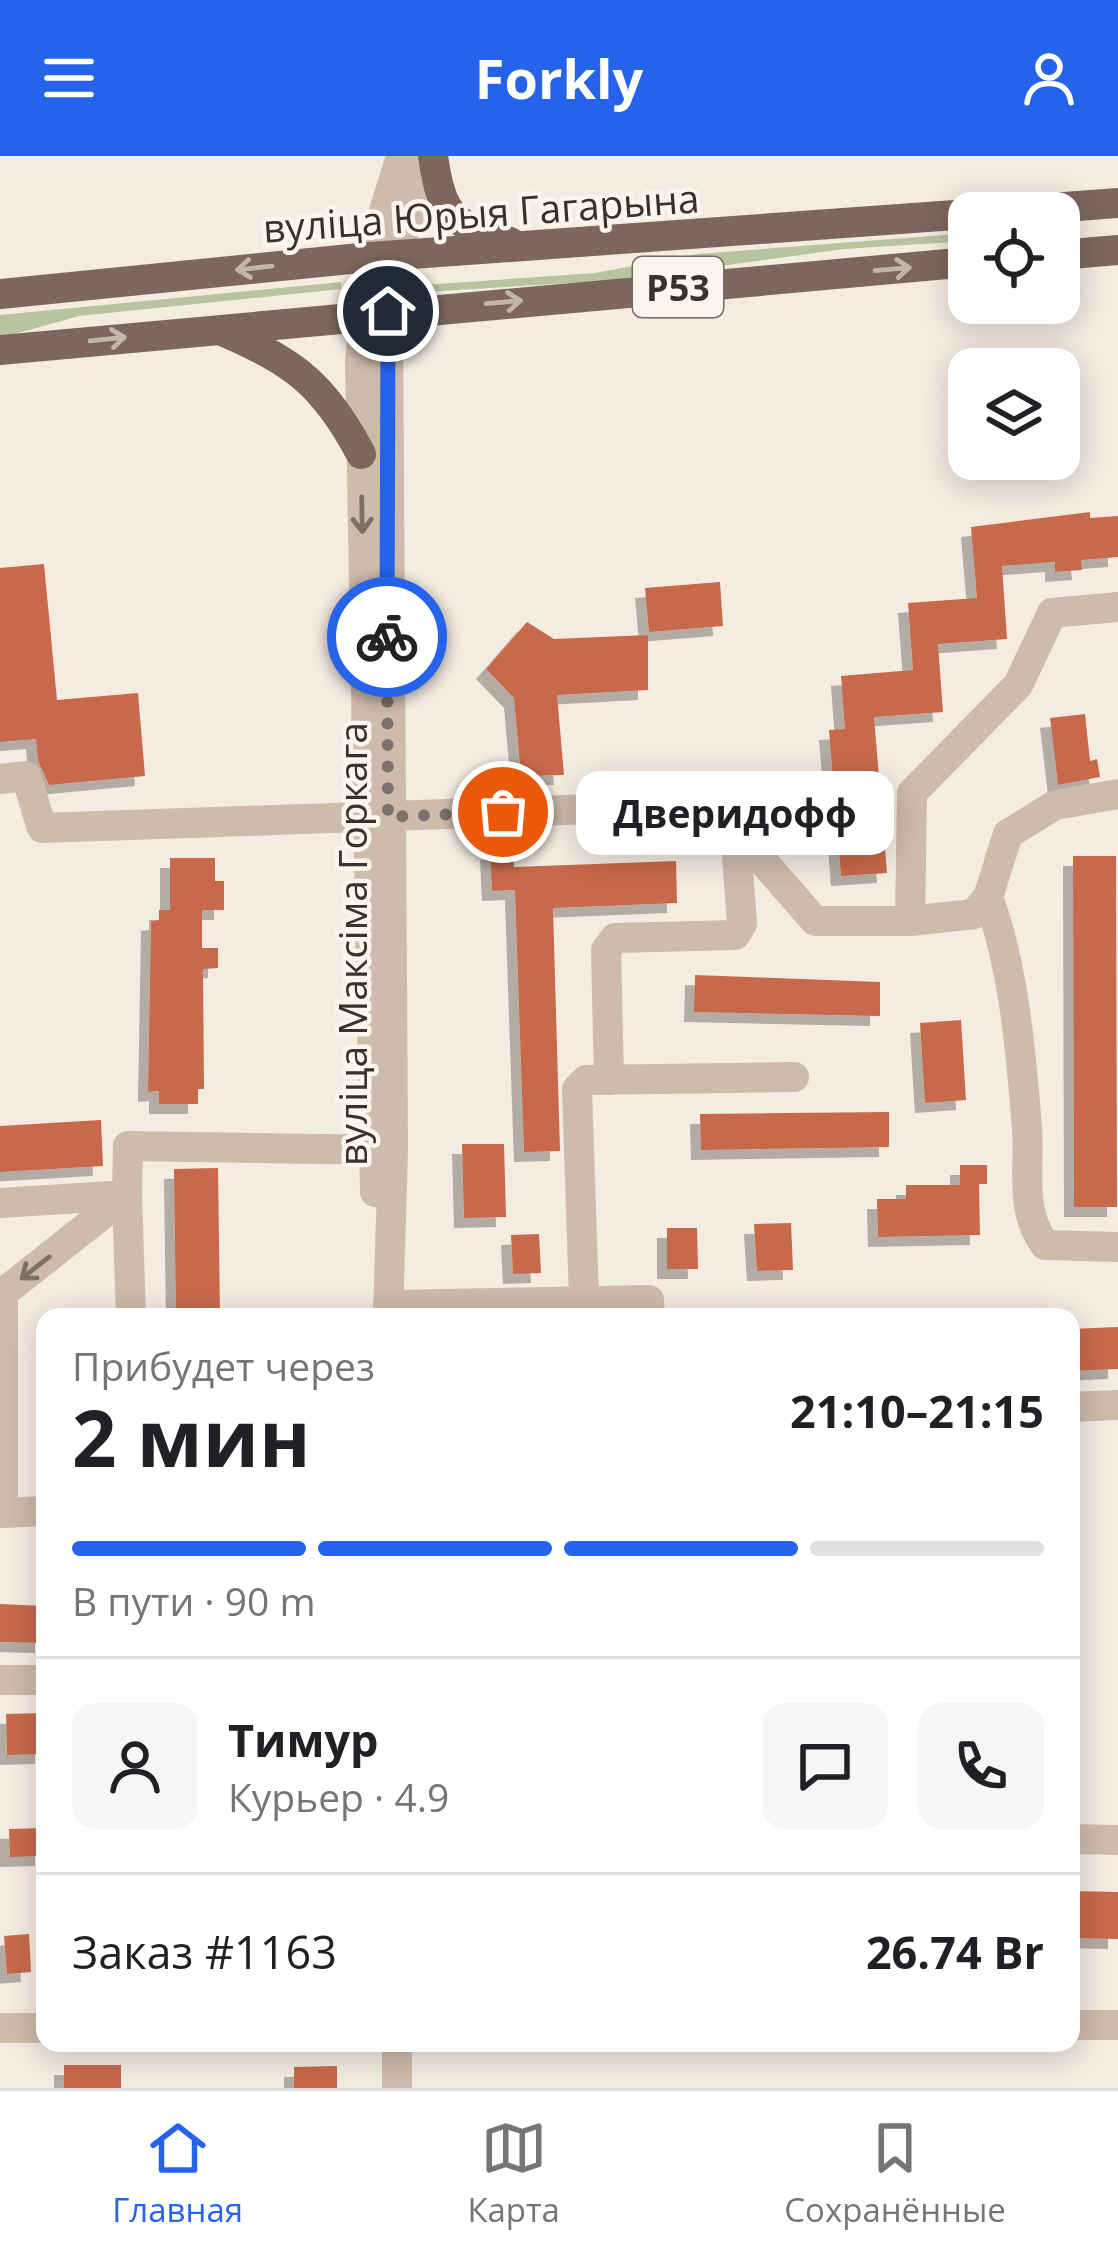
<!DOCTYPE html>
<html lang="ru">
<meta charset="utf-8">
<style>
body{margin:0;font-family:"Open Sans",sans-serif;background:#f6f6f6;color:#202124;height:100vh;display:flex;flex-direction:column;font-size:45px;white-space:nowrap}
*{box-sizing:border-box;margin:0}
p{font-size:39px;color:#757577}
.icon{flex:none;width:66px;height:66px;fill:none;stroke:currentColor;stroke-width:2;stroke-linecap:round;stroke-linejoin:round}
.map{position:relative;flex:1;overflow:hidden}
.panel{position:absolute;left:36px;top:1152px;width:1044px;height:744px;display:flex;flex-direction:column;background:#fff;border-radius:24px;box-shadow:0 6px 30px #0003}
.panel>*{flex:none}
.tools{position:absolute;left:948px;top:36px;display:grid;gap:24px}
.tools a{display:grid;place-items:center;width:132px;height:132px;border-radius:24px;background:#fff;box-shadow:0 6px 30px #0003;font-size:60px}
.pin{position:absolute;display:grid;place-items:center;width:102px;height:102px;color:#fff;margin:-51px;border:6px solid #fff;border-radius:50%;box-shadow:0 3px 12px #0007}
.courier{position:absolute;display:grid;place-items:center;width:120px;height:120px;margin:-60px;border:9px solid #2563eb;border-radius:50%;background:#fff;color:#222;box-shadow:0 3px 15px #0007}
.bubble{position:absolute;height:84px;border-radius:24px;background:#fff;box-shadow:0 6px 30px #0003;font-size:39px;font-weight:700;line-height:84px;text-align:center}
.head em{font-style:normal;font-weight:700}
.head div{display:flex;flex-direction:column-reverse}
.head{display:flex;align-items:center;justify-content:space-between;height:204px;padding:0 36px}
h1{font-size:78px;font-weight:700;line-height:90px}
.bar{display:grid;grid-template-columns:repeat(4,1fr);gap:18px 12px;align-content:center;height:144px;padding:0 36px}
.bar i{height:15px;border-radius:9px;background:#e0e0e0}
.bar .active{background:#2563eb}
.bar p{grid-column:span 4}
.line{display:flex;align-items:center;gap:30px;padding:0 36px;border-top:3px solid #e0e0e0}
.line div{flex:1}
.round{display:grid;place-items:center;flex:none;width:126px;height:126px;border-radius:24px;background:#f6f6f6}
header{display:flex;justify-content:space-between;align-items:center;height:156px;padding:0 36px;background:#2563eb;color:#fff;font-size:54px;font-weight:700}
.menu{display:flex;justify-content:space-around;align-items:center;height:168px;border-top:3px solid #e0e0e0;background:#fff;font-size:33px;color:#757577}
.menu a{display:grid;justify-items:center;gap:6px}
.menu .active{color:#2563eb}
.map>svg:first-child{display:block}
.green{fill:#b8c4a0}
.building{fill:#c8694b;filter:url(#shadow)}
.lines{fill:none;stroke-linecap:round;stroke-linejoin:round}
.minor{stroke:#cdbbac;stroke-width:30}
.major{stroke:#7d675c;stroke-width:30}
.oneway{stroke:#c2b5ac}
.oneway2{stroke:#7d6f65}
.done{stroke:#7c716b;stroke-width:12;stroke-dasharray:0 21.6}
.route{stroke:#2563eb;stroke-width:15}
.labels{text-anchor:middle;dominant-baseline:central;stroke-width:9;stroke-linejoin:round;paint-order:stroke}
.shield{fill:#fbf5ee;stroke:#756b66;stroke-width:3}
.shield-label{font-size:36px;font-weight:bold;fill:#3b302b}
.street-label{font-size:39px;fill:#3b302b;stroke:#fbf5ee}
</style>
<header><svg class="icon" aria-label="menu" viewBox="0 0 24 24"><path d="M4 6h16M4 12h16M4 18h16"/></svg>Forkly<svg class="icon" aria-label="person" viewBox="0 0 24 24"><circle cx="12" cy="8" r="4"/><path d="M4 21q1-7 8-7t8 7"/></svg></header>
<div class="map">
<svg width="1118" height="1932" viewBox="0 0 1118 1932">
<defs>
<filter id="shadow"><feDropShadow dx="-10" dy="10" stdDeviation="0" flood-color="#0004"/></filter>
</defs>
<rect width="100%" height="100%" fill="#f4ebe1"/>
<!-- green -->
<g class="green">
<polygon points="969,77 969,85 844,93 620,124 408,137 409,130 595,117 698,98"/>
<polygon points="341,126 341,133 79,160 0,182 0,159"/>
</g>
<!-- building -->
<g class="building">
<polygon points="1090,356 1090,362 1118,360 1118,401 1081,404 1082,414 1055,416 1055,406 1002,410 1007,483 938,488 943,556 874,561 887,717 841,720 829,574 845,573 841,520 913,514 908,447 977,442 971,371"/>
<polygon points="44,408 57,544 138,537 145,620 49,629 38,605 36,583 0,586 0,412"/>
<polygon points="720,426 723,470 649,476 645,432"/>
<polygon points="527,466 554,483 648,479 648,534 557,539 564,619 521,620 514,542 486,513"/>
<polygon points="1085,558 1090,605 1097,603 1100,621 1058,629 1050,562"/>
<polygon points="512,692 514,711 676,705 677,747 553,752 560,995 524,996 515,734 492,735 490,694"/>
<polygon points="1073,700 1116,700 1117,1051 1074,1051"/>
<polygon points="170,702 215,702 215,725 224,725 224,754 202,754 202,792 218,792 218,812 203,813 204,933 198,933 198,948 159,948 159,935 148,936 151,765 159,764 159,754 170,754"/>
<polygon points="695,819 880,826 880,860 694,856"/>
<polygon points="961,864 966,944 925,947 920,867"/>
<polygon points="889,956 889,991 701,994 700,958"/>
<polygon points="101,964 103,1010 0,1016 0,970"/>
<polygon points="462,988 504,988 506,1061 464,1062"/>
<polygon points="960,1009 987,1009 987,1028 979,1028 980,1079 878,1081 877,1043 906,1043 906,1029 960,1029"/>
<polygon points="218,1012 220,1161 176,1161 174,1013"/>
<polygon points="791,1067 793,1114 757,1115 754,1068"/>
<polygon points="667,1072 697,1072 698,1113 667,1113"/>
<polygon points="539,1078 541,1117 513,1118 511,1079"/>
<polygon points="1118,1171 1118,1213 1071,1215 1071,1173"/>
<polygon points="0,1448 45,1450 45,1487 0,1486"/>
<polygon points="45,1557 45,1598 7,1599 6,1558"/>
<polygon points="45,1672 45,1700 10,1701 9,1673"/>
<polygon points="1071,1735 1118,1736 1118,1783 1071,1782"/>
<polygon points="29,1778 31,1816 7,1818 4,1780"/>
<rect x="64" y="1909" width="57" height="23"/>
<polygon points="337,1910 337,1932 294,1932 294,1911"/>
</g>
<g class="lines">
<!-- minor -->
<g class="minor">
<polyline points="0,623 26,620 42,672 622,652 735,673 815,765 910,765 912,637 1018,529 1052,457 1118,451"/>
<path d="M988 741C1014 812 1021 896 1027 972 1030 1015 1019 1053 1045 1089L1118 1091"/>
<polyline points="910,765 974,758 988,741 1008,678 1055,649 1118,638"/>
<polyline points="609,924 606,794 615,782 735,779 742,768 735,673"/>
<polyline points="375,1036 360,207 370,101 401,0"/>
<polyline points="127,1039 131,1161"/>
<polyline points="0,1047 127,1039 128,990 390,994"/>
<polyline points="584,1144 577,933 586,924 794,921"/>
<polyline points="388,1149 649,1144 650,1161"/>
<polyline points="388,1161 393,995 388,155 396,100 430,0"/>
<polyline points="1071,1251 1118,1249"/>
<polyline points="45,1355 3,1357 3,1137 127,1039"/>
<polyline points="0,1524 45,1524"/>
<polyline points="1071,1683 1118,1684"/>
<polyline points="1071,1869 1118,1869"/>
<polyline points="0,1872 45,1872"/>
<polyline points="397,1887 397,1932"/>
</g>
<!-- major -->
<g class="major">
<path d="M433 0C442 62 453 68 510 86"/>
<polyline points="984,57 1118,47"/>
<polyline points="1059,99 1118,94"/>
<polyline points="0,138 370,101 969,58"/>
<path d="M222 175C294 206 324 228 361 298"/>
<polyline points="0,194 969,106"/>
</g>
</g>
<!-- one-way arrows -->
<defs><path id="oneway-shaft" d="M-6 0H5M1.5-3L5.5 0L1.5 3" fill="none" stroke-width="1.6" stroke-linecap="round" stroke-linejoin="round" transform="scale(3)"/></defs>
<g class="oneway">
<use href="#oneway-shaft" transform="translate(254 112) rotate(174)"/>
<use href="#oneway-shaft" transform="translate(893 113) rotate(-5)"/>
<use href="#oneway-shaft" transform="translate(504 146) rotate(-5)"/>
<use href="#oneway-shaft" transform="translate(108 183) rotate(-6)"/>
</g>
<g class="oneway2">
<use href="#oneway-shaft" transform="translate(362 359) rotate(89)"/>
<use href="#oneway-shaft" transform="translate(35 1112) rotate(142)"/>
</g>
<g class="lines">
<!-- done -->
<polyline class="done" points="387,481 388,661 503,656"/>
<!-- route -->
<polyline class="route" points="387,481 388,155"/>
</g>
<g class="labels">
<!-- shield labels -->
<rect class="shield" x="633" y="101" width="90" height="60" rx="9"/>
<g class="shield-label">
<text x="678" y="131">Р53</text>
</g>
<!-- street labels -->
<g class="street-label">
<text transform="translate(481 56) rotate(-4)">вуліца Юрыя Гагарына</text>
<text transform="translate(351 788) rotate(-90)">вуліца Максіма Горкага</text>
</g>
</g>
</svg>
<div class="tools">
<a><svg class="icon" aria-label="locate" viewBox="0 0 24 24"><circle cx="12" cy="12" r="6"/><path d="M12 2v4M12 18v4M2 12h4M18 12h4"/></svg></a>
<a><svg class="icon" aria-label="layers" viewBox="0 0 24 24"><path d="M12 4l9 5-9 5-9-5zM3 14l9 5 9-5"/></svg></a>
</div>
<div class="pin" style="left:503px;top:656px;background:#ea580c"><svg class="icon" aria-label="bag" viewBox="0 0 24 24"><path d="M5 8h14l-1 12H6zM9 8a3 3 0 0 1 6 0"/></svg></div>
<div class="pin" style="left:388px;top:155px;background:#1f2937"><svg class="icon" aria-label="home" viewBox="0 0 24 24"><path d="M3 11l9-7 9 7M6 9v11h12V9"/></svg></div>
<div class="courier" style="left:387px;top:481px"><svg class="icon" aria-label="bike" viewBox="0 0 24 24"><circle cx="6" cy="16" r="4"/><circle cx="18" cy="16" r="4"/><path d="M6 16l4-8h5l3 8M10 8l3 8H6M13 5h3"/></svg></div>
<div class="bubble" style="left:576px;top:615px;width:318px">Дверидофф</div>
<section class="panel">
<div class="head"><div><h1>2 мин</h1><p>Прибудет через</p></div><em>21:10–21:15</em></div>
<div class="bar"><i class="active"></i><i class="active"></i><i class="active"></i><i></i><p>В пути · 90 m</p></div>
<div class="line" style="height:216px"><a class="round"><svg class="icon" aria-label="person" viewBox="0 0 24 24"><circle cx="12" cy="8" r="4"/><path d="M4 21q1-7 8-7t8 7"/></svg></a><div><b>Тимур</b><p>Курьер · 4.9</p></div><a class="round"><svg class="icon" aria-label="chat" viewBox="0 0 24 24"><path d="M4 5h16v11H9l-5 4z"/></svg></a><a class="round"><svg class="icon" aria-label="phone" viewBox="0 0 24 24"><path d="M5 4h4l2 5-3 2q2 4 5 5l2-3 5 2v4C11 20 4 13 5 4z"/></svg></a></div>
<div class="line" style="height:156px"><div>Заказ #1163</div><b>26.74 Br</b></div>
</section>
</div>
<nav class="menu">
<a class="active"><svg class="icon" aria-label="home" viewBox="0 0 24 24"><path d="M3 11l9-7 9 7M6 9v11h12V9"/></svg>Главная</a>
<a><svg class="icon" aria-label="map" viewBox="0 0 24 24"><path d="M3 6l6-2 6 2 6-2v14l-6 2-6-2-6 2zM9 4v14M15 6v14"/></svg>Карта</a>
<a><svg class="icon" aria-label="saved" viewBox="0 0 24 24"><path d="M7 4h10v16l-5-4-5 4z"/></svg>Сохранённые</a>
</nav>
